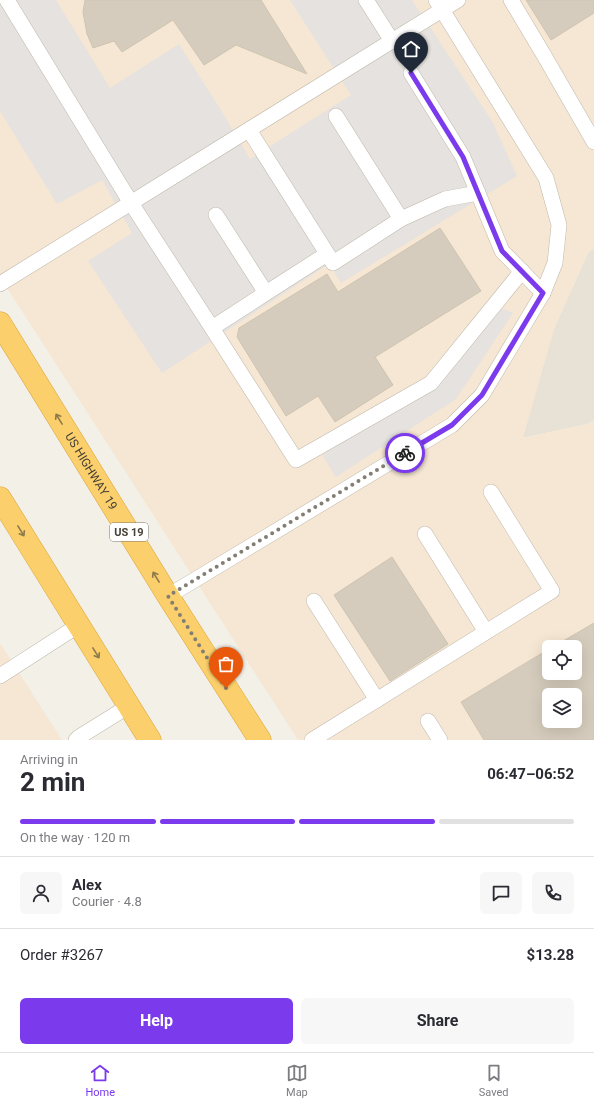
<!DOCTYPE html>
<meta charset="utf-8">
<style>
body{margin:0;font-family:Roboto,sans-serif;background:#f7f7f7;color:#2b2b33;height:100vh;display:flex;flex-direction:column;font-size:15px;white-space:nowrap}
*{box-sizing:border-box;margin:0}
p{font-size:13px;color:#7c7c81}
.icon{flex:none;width:22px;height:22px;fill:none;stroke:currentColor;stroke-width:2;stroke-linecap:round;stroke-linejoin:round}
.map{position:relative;height:740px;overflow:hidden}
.panel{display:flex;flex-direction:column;background:#fff;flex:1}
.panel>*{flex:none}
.tools{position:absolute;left:542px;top:640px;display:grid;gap:8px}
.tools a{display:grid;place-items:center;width:40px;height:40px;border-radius:6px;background:#fff;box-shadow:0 4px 16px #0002;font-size:20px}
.pin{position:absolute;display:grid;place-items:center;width:34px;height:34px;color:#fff;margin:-41px -17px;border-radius:50% 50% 50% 0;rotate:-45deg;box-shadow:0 0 4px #0007}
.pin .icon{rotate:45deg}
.courier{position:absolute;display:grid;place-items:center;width:40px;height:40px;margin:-20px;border:3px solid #7c3aed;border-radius:50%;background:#fff;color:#222;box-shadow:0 1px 5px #0007}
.summary em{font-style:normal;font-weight:700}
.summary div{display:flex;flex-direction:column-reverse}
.summary{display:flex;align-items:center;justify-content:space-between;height:68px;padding:0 20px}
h1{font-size:26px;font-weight:700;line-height:30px}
.bar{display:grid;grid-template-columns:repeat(4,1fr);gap:6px 4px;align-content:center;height:48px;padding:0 20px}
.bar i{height:5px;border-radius:3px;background:#e1e1e2}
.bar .on{background:#7c3aed}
.bar p{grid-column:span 4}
.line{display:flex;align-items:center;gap:10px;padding:0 20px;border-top:1px solid #e1e1e2}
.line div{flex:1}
.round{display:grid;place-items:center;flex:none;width:42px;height:42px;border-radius:6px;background:#f7f7f7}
.action{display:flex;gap:8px;margin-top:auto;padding:8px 20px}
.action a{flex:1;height:46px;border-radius:6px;background:#7c3aed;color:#fff;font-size:16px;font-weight:700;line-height:46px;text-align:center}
.action a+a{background:#f7f7f7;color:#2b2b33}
.dock{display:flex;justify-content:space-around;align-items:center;height:56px;border-top:1px solid #e1e1e2;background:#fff;font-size:11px;color:#7c7c81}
.dock a{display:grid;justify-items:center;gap:2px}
.dock .on{color:#7c3aed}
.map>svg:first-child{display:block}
.residential{fill:#e7e2d5}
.commercial{fill:#f5e7d3;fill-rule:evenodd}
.parking{fill:#e5e2df}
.building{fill:#d5ccbd;stroke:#cfc4b0;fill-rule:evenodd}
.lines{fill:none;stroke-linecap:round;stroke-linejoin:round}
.lane-casing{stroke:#bfb8aa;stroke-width:16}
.highway-casing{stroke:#dba43a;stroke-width:23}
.lane{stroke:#fff;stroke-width:15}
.highway{stroke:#fbcf6b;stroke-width:22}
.oneway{stroke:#8e7a4b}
.done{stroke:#837e74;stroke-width:4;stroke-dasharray:0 7.2}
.route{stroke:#7c3aed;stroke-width:5}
.labels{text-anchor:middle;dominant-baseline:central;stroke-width:3;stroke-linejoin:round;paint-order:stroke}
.shield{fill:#fff;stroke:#7e7a72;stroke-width:1}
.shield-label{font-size:11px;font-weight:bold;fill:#464136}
.street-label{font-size:12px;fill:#464136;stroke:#fff}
</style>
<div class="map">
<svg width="594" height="740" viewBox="0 0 594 740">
<rect width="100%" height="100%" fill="#f3f0e7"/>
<!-- residential -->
<polygon class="residential" points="594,248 594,420 587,424 522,438 554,329 588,253"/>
<!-- commercial -->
<g class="commercial">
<path d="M0 0H594V248L588 253 554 329 523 438 587 424 594 420V740H298L0 277ZM549 647H575V673H549ZM549 695H575V721H549Z"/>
<polygon points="0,643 62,740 0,740"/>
</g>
<!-- parking -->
<g class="parking">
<polygon points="0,0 56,0 110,88 179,44 219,107 250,159 351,95 290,0 412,0 492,121 517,176 341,283 329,264 162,373 88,261 132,233 102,180 57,204 0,111"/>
<polygon points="490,304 513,313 456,399 336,477 322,455 437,383"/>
</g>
<!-- building -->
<g class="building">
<polygon points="85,0 261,0 307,74 236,45 204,65 173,20 122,52 114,41 93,48 87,34 83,12"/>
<polygon points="526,0 594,0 594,13 551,40"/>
<polygon points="440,228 481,291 375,357 393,385 335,422 318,396 286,416 237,337 239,328 327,274 338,292"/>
<polygon points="392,557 448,644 390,681 334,595"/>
<path d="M594 623V740H484L461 702 549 649V673H575V647H553ZM549 695H575V721H549Z"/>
</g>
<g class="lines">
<defs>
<g id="lane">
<polyline points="7,0 131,203 212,328 266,293"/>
<polyline points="366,0 392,41"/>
<polyline points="511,0 545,57 594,142"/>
<polyline points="411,73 463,157 502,251 543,293"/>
<polyline points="336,116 401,219"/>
<polyline points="249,130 333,263 401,219 445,199 478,193"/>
<polyline points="216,215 266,293 327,254"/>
<polyline points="0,284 458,0"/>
<polyline points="212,328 296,460 431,383 522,271"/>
<polyline points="425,534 486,632"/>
<polyline points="168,596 452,425 482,395 543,293 555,263 559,225 546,178 436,0"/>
<polyline points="314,601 377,700"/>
<polyline points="0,676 79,625"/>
<polyline points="428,721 440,740"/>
<polyline points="76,740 79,737 129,706"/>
<polyline points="312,740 552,591 491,492"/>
</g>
<g id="highway">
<path id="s1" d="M0 323 168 596 260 740"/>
<polyline points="0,498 150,740"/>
</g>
</defs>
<!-- lane casing -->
<use href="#lane" class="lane-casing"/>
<!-- highway casing -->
<use href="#highway" class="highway-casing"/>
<!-- lane -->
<use href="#lane" class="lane"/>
<!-- highway -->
<use href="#highway" class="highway"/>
</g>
<!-- one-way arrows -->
<defs><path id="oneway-shaft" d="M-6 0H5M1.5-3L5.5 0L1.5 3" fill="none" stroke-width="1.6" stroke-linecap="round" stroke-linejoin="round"/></defs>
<g class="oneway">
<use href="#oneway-shaft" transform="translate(59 419) rotate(-122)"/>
<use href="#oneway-shaft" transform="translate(21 531) rotate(58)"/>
<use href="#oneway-shaft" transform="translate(156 577) rotate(-122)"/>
<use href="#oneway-shaft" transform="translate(96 653) rotate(58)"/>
</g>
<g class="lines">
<!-- done -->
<polyline class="done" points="226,688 168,596 405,453"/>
<!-- route -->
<polyline class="route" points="405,453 452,425 482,395 543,293 502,251 463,157 411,73"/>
</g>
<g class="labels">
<!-- shield labels -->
<rect class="shield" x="110" y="523" width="38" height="18" rx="3"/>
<g class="shield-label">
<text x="129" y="532">US 19</text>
</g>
<!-- street labels -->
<g class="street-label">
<text stroke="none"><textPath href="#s1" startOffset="174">US HIGHWAY 19</textPath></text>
</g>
</g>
</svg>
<div class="tools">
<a><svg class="icon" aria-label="locate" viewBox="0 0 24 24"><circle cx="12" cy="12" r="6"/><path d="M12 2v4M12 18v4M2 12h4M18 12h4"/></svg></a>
<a><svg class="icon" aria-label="layers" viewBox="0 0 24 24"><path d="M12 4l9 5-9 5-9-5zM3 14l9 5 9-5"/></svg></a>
</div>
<div class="pin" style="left:226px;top:688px;background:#ea580c"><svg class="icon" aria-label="bag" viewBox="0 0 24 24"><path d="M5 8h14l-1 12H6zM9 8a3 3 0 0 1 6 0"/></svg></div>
<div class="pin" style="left:411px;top:73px;background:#1f2937"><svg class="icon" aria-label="home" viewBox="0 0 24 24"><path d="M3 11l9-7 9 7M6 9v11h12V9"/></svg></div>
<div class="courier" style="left:405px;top:453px"><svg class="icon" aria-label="bike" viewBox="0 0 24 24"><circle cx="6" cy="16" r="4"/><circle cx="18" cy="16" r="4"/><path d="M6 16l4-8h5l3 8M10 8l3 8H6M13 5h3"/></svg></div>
</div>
<section class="panel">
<div class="summary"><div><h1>2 min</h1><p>Arriving in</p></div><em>06:47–06:52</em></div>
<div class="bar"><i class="on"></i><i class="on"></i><i class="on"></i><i></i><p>On the way · 120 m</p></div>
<div class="line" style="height:72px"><a class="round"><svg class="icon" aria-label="person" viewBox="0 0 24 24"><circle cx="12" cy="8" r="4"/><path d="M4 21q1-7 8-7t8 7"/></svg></a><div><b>Alex</b><p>Courier · 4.8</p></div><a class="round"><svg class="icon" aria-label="chat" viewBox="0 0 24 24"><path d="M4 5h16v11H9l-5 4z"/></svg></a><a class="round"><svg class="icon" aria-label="phone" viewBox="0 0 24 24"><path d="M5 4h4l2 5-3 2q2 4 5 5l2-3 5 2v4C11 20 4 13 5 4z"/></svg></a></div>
<div class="line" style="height:52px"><div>Order #3267</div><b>$13.28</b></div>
<div class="action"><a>Help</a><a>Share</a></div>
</section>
<nav class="dock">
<a class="on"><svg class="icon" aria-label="home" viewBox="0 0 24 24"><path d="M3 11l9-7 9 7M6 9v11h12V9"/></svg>Home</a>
<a><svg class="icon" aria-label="map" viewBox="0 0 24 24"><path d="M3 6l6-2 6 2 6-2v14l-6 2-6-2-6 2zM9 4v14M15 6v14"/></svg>Map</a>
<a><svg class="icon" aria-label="saved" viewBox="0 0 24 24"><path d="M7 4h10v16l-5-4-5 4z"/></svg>Saved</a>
</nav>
